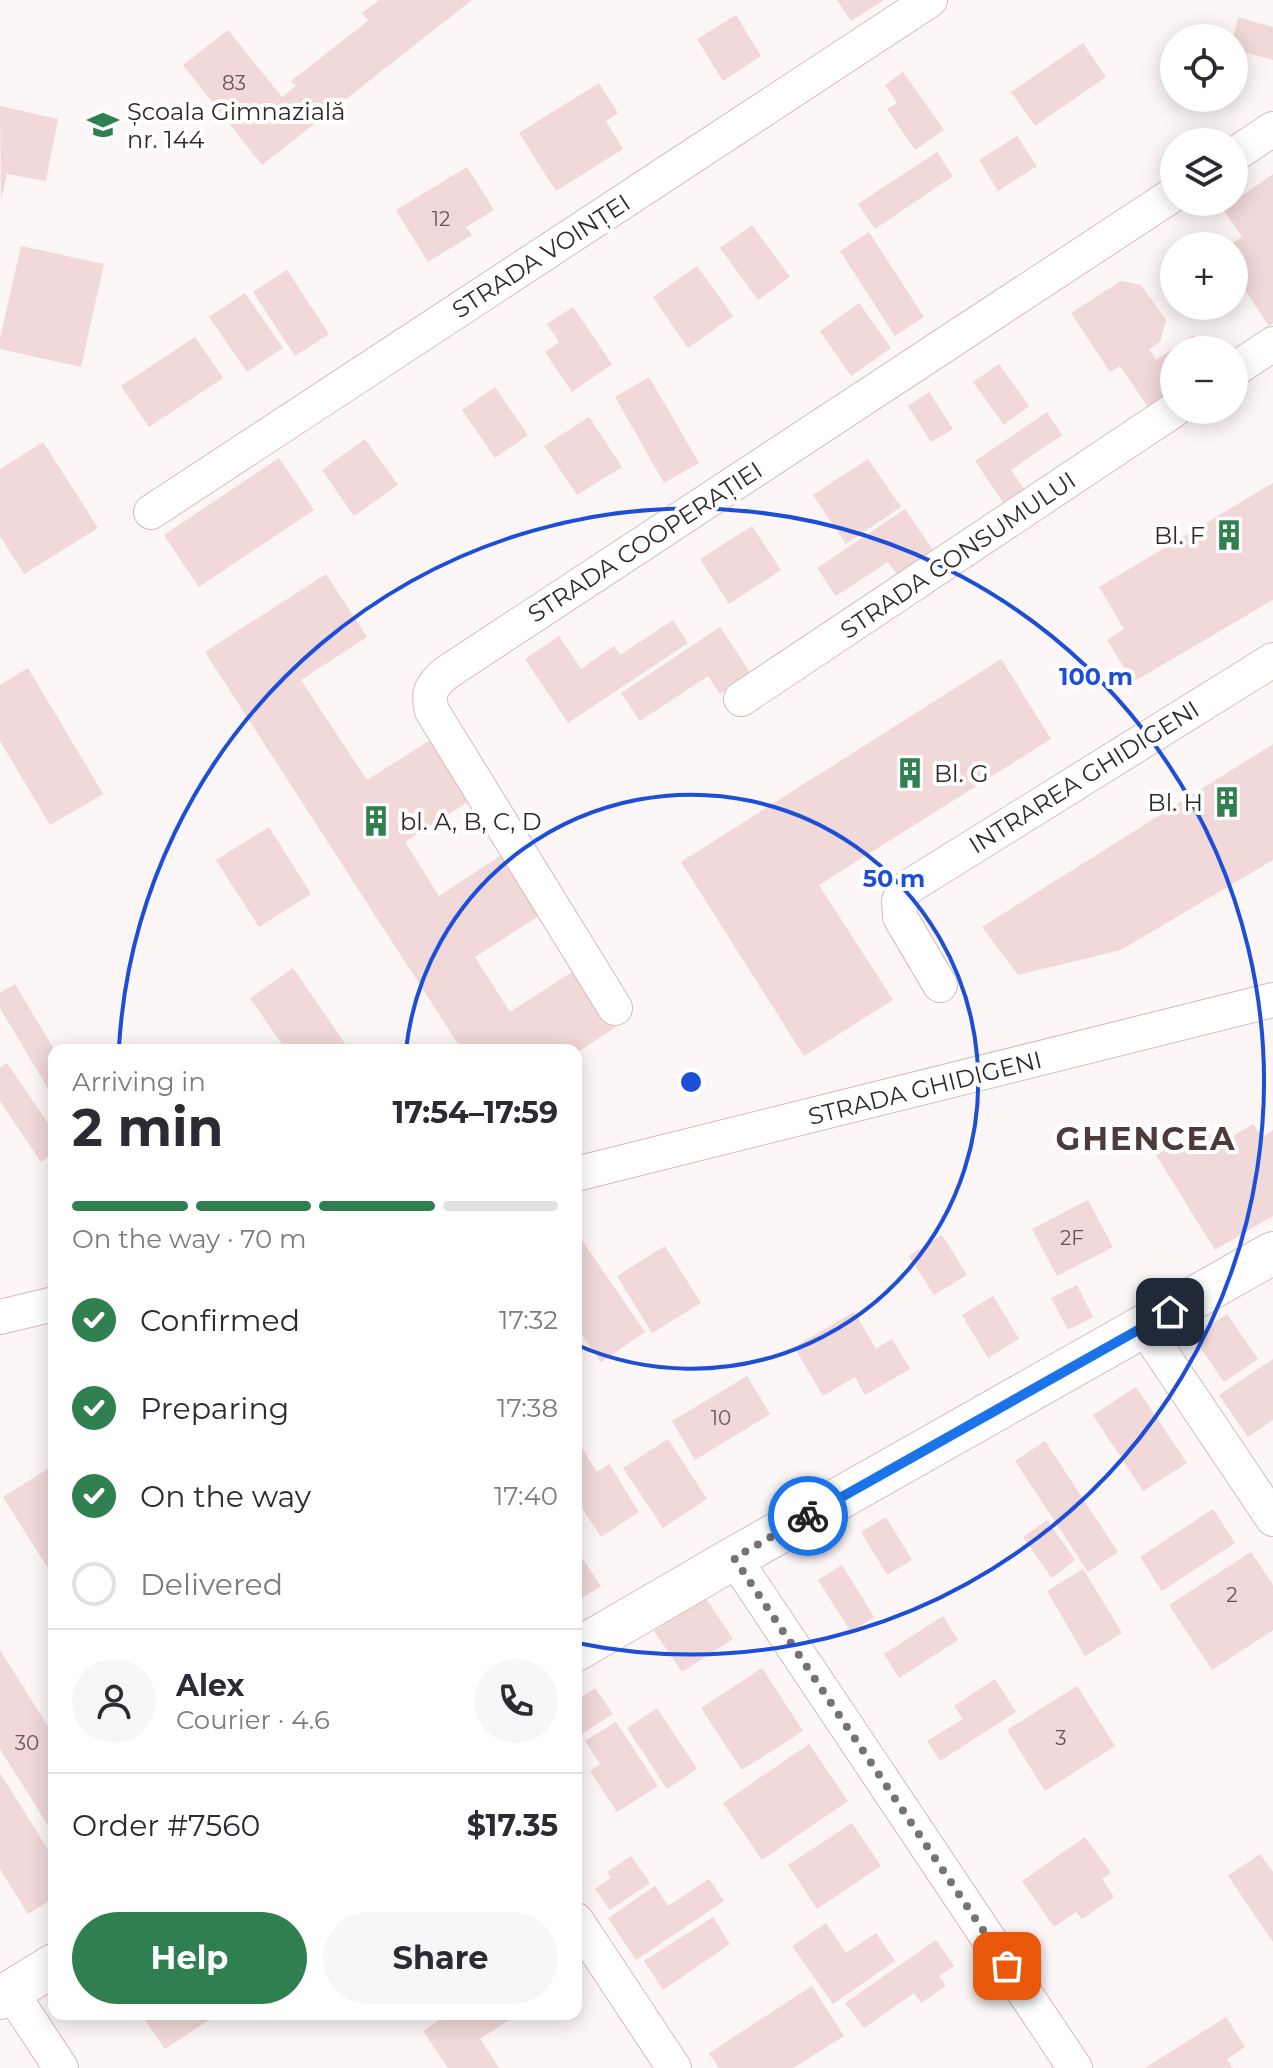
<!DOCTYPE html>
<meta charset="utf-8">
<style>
body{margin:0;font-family:Montserrat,sans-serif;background:#f7f7f7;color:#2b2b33;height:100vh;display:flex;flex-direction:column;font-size:30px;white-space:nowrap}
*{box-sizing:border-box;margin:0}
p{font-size:26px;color:#7c7c81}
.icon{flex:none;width:44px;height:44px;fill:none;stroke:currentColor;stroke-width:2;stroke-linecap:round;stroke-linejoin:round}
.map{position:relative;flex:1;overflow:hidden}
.side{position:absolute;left:48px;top:1044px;width:534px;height:976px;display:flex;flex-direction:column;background:#fff;border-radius:16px;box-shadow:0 4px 20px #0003}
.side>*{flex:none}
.buttons{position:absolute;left:1160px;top:24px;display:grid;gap:16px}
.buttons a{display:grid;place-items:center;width:88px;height:88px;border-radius:50%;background:#fff;box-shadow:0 4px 20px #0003;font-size:40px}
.pin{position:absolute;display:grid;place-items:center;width:68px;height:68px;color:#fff;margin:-34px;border-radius:16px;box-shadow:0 4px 12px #0006}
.courier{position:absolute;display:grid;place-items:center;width:80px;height:80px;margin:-40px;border:6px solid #1a73e8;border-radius:50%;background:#fff;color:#222;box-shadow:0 2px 10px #0007}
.overview em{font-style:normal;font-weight:700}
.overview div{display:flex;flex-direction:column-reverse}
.overview{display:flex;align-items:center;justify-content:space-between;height:136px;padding:0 24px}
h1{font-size:52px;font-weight:700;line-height:60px}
.bar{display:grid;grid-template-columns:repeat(4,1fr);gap:12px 8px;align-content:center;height:96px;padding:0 24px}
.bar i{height:10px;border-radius:6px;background:#e1e1e2}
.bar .current{background:#307f50}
.bar p{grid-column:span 4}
.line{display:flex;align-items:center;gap:20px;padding:0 24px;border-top:2px solid #e1e1e2}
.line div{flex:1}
.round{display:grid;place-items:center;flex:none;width:84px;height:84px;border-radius:42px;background:#f7f7f7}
ol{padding:0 24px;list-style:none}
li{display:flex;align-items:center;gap:24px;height:88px}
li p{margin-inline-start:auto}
li .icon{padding:8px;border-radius:50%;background:#307f50;color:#fff;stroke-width:4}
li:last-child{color:#7c7c81}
li i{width:44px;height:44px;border:4px solid #e1e1e2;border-radius:50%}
.primary-button{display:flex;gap:16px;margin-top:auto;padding:16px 24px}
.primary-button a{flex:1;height:92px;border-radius:48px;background:#307f50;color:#fff;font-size:32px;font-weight:700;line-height:92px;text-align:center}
.primary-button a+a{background:#f7f7f7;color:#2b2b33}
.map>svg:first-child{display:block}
.building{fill:#f1d8d9}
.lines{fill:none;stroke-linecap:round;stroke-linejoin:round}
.minor-casing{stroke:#d5bcbd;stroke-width:36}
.tertiary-casing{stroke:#d5bcbd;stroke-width:44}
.minor{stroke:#fff;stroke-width:34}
.tertiary{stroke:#fff;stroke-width:42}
.done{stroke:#797172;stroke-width:8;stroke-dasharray:0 14.4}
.route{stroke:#1a73e8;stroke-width:10}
.ring{fill:none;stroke:#1d4ed8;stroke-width:4}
.labels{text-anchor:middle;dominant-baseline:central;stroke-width:8;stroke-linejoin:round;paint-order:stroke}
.number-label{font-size:20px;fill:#625556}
.poi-label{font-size:24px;fill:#33292a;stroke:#fff;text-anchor:start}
.street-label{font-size:24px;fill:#33292a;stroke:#fff}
.district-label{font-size:32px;font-weight:bold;letter-spacing:2px;fill:#4e3a3b;stroke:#fff}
.centre{fill:#1d4ed8;stroke:#fff;stroke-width:4}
.ring-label{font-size:24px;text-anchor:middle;font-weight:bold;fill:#1d4ed8;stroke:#fff;stroke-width:8;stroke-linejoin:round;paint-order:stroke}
</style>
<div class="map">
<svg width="1273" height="2068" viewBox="0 0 1273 2068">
<rect width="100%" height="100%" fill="#fcf6f7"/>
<!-- building -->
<g class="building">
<polygon points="379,0 472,0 262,165 183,65 228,30 282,97 296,86 291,81 368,21 362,13"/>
<polygon points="837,0 884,0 851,21"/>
<polygon points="736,15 761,56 723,81 697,39"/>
<polygon points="1238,17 1273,27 1273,60 1234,49 1233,38"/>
<polygon points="1083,43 1106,77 1035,126 1011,92"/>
<polygon points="903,72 944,130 915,150 887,109 897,103 885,85"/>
<polygon points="599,83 618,113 606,121 623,149 556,191 519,133"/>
<polygon points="0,106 58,119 46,181 7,174 1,200"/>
<polygon points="1017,136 1037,166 998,191 979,160"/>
<polygon points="937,152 953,176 875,229 858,204"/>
<polygon points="467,167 494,210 466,227 472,235 428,262 396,210"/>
<polygon points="1273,174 1273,323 1269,326 1234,274 1234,246 1228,246 1242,237 1223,209"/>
<polygon points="752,225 790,277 758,300 720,248"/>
<polygon points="869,232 924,317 895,336 840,251"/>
<polygon points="21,246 104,264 81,367 0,349 0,338"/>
<polygon points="697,266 733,316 688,348 653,297"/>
<polygon points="287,270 329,334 295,356 253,292"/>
<polygon points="1121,281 1141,285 1166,320 1160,342 1149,349 1156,360 1194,335 1205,350 1174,350 1174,394 1150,410 1120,366 1110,372 1071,313"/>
<polygon points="245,293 283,348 247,372 209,317"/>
<polygon points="859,303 891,348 851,376 820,331"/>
<polygon points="573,307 612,364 572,392 545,352 559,342 547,324"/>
<polygon points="195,337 223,378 149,427 121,386"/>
<polygon points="999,364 1029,406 1004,425 973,382"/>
<polygon points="649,377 699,463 664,483 615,397"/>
<polygon points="495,387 528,435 495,458 462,410"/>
<polygon points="929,392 953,429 931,442 908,406"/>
<polygon points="1047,412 1062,435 1011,470 1027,493 1007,508 975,461"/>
<polygon points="589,417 622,467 577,495 544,446"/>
<polygon points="365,439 398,485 354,516 322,470"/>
<polygon points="43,442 98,528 24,574 0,536 0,469"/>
<polygon points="279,458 314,510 199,587 164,535"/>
<polygon points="868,459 901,507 846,544 813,495"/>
<polygon points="1273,483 1273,600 1133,682 1107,640 1124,629 1099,587"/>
<polygon points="905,509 936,555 900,579 888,562 836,596 817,568"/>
<polygon points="752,526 781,570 729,604 700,559"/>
<polygon points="326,574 367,637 301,680 367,780 432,739 471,800 405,842 439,896 503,854 542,914 475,957 510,1012 578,968 616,1027 576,1053 576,1050 462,1050 205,652"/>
<polygon points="673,620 688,643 568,723 525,659 559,636 581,669 614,646 620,655"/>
<polygon points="720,627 751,674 720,694 708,676 640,721 621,693"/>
<polygon points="1001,659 1051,739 819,885 893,1000 804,1056 681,862"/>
<polygon points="28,668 103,794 50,825 0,741 0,685"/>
<polygon points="1273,744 1273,860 1121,950 1018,975 982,927"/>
<polygon points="269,827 311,894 259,927 216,860"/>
<polygon points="293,968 348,1048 345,1050 286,1050 250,998"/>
<polygon points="15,984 54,1049 54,1099 0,1008 0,993"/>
<polygon points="7,1063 54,1132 54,1153 41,1162 0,1101 0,1068"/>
<polygon points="1253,1124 1262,1137 1273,1130 1273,1216 1215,1250 1156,1155 1206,1128 1217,1146"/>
<polygon points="1088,1200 1113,1247 1057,1276 1032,1229"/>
<polygon points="942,1235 967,1275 934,1295 909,1256"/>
<polygon points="579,1236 645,1332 601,1362 576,1327 576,1238"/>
<polygon points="665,1246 701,1303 652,1333 617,1276"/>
<polygon points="1077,1285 1093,1317 1068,1330 1051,1298"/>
<polygon points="993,1296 1019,1339 988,1358 962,1315"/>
<polygon points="854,1312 876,1349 892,1339 910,1369 865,1395 855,1377 823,1396 794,1347"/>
<polygon points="1227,1314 1258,1359 1224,1382 1193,1337"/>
<polygon points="1273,1359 1273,1420 1248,1437 1219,1395"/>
<polygon points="747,1376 770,1414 695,1460 672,1421"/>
<polygon points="1136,1387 1187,1463 1143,1491 1093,1415"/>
<polygon points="576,1439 597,1472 609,1464 639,1512 601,1537 576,1499"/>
<polygon points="668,1439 707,1499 663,1528 623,1468"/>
<polygon points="1045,1441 1118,1552 1088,1572 1015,1461"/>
<polygon points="54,1465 54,1571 51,1573 3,1497"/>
<polygon points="1213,1509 1235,1543 1162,1591 1140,1557"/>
<polygon points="886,1517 912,1560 887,1575 861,1532"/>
<polygon points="1047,1520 1075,1560 1052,1578 1023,1537"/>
<polygon points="576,1549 601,1586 576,1602"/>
<polygon points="1251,1552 1273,1585 1273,1630 1212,1670 1169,1605"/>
<polygon points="842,1565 874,1617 851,1632 818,1580"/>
<polygon points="1083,1569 1122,1633 1085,1656 1047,1591"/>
<polygon points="705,1597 733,1639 682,1672 654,1631"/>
<polygon points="943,1616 958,1640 899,1678 884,1654"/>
<polygon points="0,1650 54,1736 54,1835 0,1749"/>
<polygon points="762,1668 803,1731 742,1770 701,1708"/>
<polygon points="995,1679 1016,1712 940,1761 927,1741 963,1719 954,1706"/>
<polygon points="1077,1686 1115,1746 1045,1791 1007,1730"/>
<polygon points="595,1688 613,1714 576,1738 576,1701"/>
<polygon points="657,1708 697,1769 667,1789 627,1728"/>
<polygon points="616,1722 658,1786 617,1812 590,1771 600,1764 585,1741"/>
<polygon points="809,1744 848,1801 762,1860 723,1803"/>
<polygon points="0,1773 54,1859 54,1898 28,1914 0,1869"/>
<polygon points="852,1823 881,1866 817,1909 788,1865"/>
<polygon points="1085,1837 1111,1873 1102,1879 1114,1897 1082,1919 1076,1912 1054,1927 1022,1881"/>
<polygon points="1260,1854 1273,1872 1273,1942 1228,1876"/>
<polygon points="631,1856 650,1883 610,1910 595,1889 611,1878 607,1872"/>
<polygon points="709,1879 724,1901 636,1960 608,1918 655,1886 668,1906"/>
<polygon points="713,1917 730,1944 663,1990 644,1961"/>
<polygon points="826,1923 846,1953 876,1933 895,1961 833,2004 792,1946"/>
<polygon points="936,1940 954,1966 939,1976 946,1986 921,2003 914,1993 864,2028 845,2003"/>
<polygon points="812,1986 844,2036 793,2068 719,2068 709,2053"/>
<polygon points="141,2014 218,2014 165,2049"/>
<polygon points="448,2014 518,2014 480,2039 499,2068 448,2068 423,2031"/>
<polygon points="1226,2017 1245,2047 1227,2059 1233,2068 1145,2068"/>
</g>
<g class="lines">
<defs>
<g id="minor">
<polyline points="1234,155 1273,129"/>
<polyline points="1234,370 1273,344"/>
<polyline points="151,512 930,0"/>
<polyline points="741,699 1174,410"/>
<polyline points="940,985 900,917 899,901 907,888 1273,660"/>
<path d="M615 1008 432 711C427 692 431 686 446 673L1174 194"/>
<polyline points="576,1174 1273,1000"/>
<polyline points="0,1317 54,1304"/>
<polyline points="1144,1327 1273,1519"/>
<polyline points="734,1558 1075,2068"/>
<polyline points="576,1920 674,2068"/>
<polyline points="11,1992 61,2068"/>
</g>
<g id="tertiary">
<polyline points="576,1650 734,1558 1273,1253"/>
<polyline points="0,1998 54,1965"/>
</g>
</defs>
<!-- minor casing -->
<use href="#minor" class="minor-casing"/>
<!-- tertiary casing -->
<use href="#tertiary" class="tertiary-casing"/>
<!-- minor -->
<use href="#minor" class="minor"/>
<!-- tertiary -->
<use href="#tertiary" class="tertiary"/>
</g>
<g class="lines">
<!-- done -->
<polyline class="done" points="808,1516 734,1558 1007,1966"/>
<!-- route -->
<polyline class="route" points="808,1516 1170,1312"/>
</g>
<!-- distance rings -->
<g class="ring">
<path d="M406 1050A287 287 0 1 1 577 1345"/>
<path d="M119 1047A573 573 0 1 1 577 1643"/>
</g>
<!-- icons -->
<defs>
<symbol id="school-bare" viewBox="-9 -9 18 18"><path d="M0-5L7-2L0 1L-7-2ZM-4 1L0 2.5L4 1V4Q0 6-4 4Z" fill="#307f50" stroke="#fff" stroke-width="2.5" paint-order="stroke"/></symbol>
<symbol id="building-bare" viewBox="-9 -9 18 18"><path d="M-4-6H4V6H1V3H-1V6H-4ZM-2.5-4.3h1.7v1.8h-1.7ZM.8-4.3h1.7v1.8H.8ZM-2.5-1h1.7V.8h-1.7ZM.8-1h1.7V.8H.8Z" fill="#307f50" stroke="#fff" stroke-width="2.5" paint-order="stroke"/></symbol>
</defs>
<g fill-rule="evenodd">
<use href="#school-bare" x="81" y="103" width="44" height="44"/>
<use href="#building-bare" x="1207" y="513" width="44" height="44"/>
<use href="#building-bare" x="888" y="751" width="44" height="44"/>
<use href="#building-bare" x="1205" y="780" width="44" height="44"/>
<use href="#building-bare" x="354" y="799" width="44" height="44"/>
</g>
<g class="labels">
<!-- number labels -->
<g class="number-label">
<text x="234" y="83">83</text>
<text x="441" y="219">12</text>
<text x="1072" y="1238">2F</text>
<text x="721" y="1418">10</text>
<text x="1232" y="1595">2</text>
<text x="1061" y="1738">3</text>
<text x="27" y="1743">30</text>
</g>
<!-- poi labels -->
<g class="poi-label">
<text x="127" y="111">Școala Gimnazială<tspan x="127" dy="28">nr. 144</tspan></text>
<text x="1205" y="535" text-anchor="end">Bl. F</text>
<text x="934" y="773">Bl. G</text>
<text x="1203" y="802" text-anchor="end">Bl. H</text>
<text x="400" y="821">bl. A, B, C, D</text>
</g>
<!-- street labels -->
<g class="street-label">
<text transform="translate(541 256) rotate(-33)">STRADA VOINȚEI</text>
<text transform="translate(645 542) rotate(-33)">STRADA COOPERAȚIEI</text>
<text transform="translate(958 555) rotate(-34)">STRADA CONSUMULUI</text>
<text transform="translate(1084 777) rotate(-32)">INTRAREA GHIDIGENI</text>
<text transform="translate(925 1088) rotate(-14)">STRADA GHIDIGENI</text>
</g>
<!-- district labels -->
<g class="district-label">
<text x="1146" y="1138">GHENCEA</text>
</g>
</g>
<circle cx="691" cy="1082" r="12" class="centre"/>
<g class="ring-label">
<text x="1096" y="685">100 m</text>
<text x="894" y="887">50 m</text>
</g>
</svg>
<div class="buttons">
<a><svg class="icon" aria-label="locate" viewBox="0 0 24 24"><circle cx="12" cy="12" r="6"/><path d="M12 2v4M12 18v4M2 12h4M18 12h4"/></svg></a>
<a><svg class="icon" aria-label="layers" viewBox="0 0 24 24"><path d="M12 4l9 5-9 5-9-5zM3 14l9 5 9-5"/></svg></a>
<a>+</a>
<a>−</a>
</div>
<div class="pin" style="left:1007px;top:1966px;background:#ea580c"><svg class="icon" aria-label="bag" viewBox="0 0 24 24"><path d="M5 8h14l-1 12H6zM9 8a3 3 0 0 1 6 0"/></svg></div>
<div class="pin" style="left:1170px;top:1312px;background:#1f2937"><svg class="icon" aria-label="home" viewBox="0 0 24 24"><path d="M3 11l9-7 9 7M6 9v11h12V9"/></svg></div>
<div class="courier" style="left:808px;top:1516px"><svg class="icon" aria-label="bike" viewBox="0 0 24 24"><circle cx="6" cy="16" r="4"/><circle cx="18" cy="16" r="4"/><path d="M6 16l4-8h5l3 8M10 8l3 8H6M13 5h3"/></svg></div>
<section class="side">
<div class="overview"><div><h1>2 min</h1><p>Arriving in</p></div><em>17:54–17:59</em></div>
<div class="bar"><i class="current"></i><i class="current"></i><i class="current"></i><i></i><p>On the way · 70 m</p></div>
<ol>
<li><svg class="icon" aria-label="check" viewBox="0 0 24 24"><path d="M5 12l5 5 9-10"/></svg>Confirmed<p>17:32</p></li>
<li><svg class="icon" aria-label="check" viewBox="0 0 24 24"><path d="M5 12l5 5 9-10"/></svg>Preparing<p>17:38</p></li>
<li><svg class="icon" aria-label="check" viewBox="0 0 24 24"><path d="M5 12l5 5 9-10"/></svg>On the way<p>17:40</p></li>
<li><i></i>Delivered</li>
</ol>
<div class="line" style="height:144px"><a class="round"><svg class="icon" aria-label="person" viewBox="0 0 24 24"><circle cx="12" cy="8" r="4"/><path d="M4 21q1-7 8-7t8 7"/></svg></a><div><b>Alex</b><p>Courier · 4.6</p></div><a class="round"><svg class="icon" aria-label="phone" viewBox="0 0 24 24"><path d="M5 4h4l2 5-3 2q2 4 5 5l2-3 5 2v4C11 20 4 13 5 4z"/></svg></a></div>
<div class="line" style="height:104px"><div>Order #7560</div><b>$17.35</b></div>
<div class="primary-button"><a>Help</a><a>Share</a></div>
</section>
</div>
